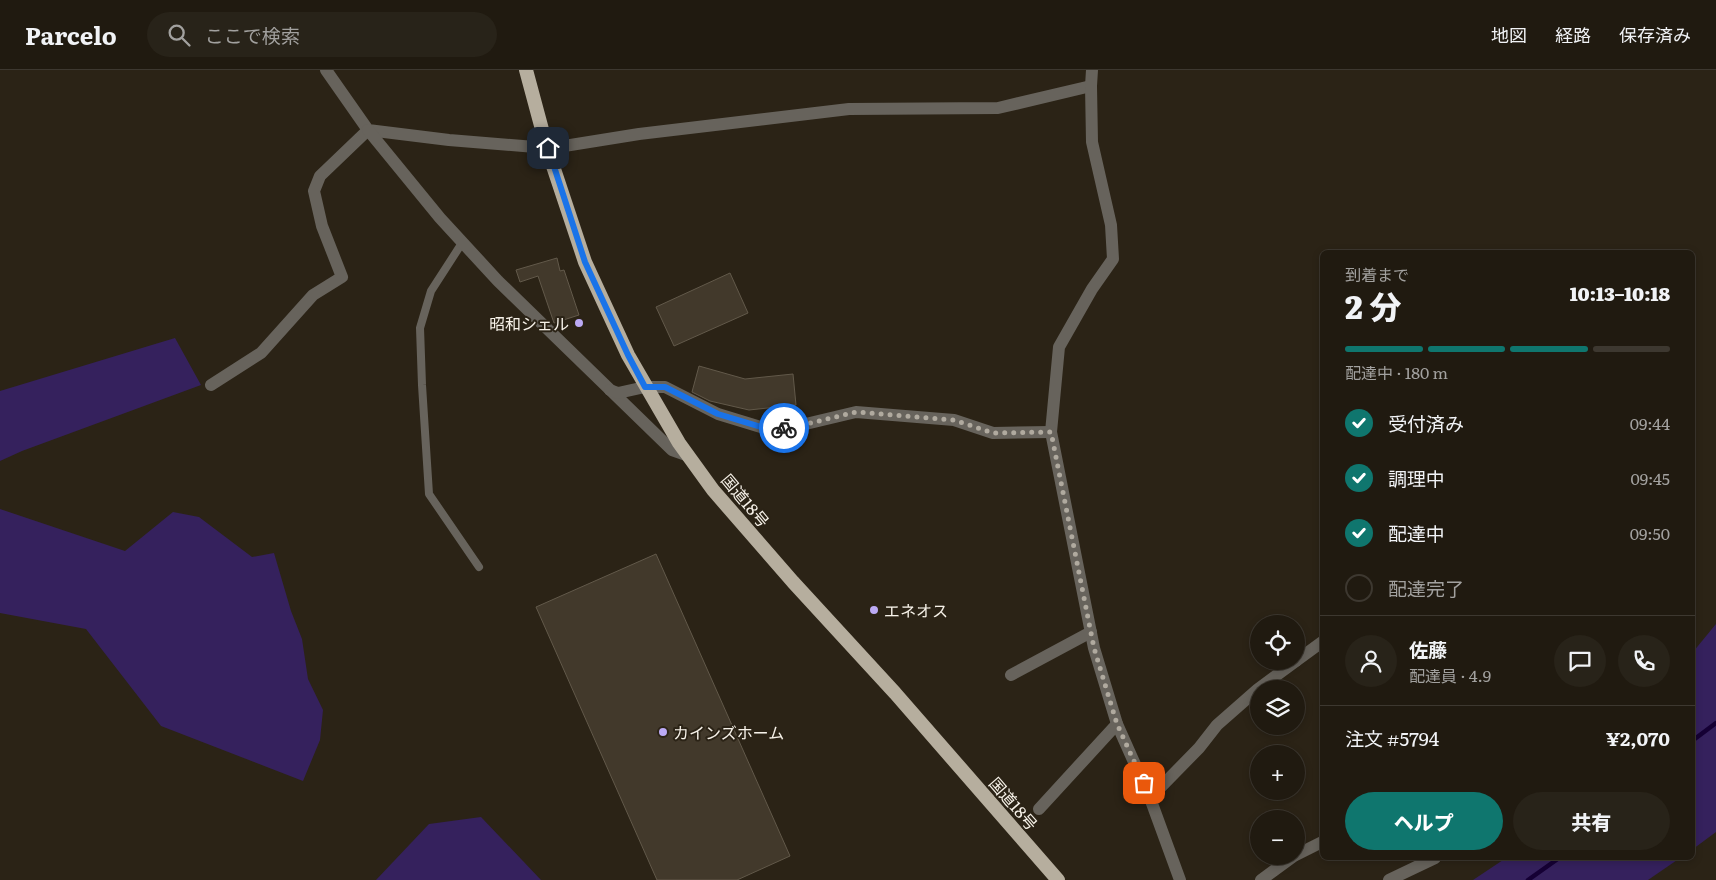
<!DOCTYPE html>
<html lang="ja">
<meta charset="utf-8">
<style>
body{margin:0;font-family:Literata,"Noto Sans JP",serif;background:#282319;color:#f1f3f6;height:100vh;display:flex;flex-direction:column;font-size:19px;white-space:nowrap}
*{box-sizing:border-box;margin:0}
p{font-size:16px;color:#a2a19f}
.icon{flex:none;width:28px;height:28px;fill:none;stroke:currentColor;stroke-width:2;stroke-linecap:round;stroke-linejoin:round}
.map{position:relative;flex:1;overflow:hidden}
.details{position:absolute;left:1320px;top:180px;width:375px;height:610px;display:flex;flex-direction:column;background:#201a10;border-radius:8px;box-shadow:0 2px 8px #0003,0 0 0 1px #3d3830}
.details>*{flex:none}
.controls{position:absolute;left:1250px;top:545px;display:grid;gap:10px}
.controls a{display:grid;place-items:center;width:55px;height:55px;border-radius:50%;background:#201a10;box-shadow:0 2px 8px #0003,0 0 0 1px #3d3830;font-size:25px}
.pin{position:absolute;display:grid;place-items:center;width:42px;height:42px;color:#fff;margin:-21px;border-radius:10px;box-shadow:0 2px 8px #0006}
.courier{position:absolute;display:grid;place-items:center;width:50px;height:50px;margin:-25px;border:4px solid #1a73e8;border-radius:50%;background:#fff;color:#222;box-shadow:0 1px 6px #0007}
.summary em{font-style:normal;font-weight:800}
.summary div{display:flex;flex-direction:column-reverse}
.summary{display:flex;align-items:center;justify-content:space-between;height:85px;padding:0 25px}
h1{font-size:32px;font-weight:800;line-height:38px}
.bar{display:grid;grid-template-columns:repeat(4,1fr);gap:8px 5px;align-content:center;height:60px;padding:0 25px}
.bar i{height:6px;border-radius:4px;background:#3d3830}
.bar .current{background:#0f766e}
.bar p{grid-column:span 4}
.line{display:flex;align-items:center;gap:12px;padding:0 25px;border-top:1px solid #3d3830}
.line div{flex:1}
.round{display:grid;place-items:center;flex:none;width:52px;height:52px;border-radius:26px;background:#282319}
ol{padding:0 25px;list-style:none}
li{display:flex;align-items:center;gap:15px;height:55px}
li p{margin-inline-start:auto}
li .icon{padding:5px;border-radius:50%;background:#0f766e;color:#fff;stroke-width:4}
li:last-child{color:#a2a19f}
li i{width:28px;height:28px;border:2px solid #3d3830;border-radius:50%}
.button{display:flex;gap:10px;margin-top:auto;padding:10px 25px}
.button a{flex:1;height:58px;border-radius:30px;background:#0f766e;color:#fff;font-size:20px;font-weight:800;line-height:58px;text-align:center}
.button a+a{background:#282319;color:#f1f3f6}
header{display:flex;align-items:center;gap:30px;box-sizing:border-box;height:70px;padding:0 25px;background:#201a10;border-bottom:1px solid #3d3830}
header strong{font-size:24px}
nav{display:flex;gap:28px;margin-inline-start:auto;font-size:18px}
.search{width:350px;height:45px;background:#282319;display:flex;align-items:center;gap:12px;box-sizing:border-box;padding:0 18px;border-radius:28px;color:#a2a19f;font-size:19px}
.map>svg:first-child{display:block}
.green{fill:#35215d}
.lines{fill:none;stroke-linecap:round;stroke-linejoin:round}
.stream{stroke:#150034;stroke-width:4.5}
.building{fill:#42392b;stroke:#62594a}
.service{stroke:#67635c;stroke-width:8}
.minor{stroke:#67635c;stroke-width:12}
.tertiary{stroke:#67635c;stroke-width:12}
.trunk{stroke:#b6ae9e;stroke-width:14}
.done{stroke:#b0aa9f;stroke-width:5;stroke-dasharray:0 9}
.route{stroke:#1a73e8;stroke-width:6}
.poi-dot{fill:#bcaaf5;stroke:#2b2316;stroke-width:2}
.labels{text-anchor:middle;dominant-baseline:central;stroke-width:4;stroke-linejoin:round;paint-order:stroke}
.poi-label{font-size:16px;fill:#f7f2e9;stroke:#2b2316;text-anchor:start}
.street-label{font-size:16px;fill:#f7f2e9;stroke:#2b2316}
</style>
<header>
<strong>Parcelo</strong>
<div class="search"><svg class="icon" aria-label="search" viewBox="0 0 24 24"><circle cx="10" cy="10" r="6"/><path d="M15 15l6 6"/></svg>ここで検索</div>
<nav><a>地図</a><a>経路</a><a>保存済み</a></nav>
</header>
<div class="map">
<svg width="1716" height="810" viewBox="0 0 1716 810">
<rect width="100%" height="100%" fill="#2b2316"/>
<!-- green -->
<g class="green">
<polygon points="175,268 201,315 22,381 0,391 0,321"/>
<polygon points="0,439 125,481 173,442 199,447 252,487 274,483 291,541 302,569 308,609 323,640 320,670 303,711 161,656 86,559 0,543"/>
<polygon points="1716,554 1716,762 1693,779 1693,582"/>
<polygon points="481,747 541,810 376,810 429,754"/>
<polygon points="1506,788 1680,788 1648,810 1473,810"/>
</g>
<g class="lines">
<!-- stream -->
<g class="stream">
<polyline points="1692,671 1716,653"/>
<polyline points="1528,810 1559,788"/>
</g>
</g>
<!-- building -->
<g class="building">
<polygon points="557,188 560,201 564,200 579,245 554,253 538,206 520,212 516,200"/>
<polygon points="730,203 748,243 674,276 656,237"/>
<polygon points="699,296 745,309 793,304 796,335 749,340 710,331 692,322"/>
<polygon points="656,484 790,786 737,810 657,810 536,537"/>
</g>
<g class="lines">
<!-- service -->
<polyline class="service" points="462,173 431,221 420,258 422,315 429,424 479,497"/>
<!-- minor -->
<g class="minor">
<polyline points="326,0 368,60 449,70 547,78 558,77 639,64 849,39 998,38 1091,16"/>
<polyline points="1092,0 1091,16 1092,72 1111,155 1113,189 1092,219 1059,277 1051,362 1094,578 1117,654 1150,728 1180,810"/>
<polyline points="211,315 261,283 313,225 342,207 322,156 314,121 320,106 368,60"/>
<polyline points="645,317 665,317 718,344 764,358 793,357 856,342 954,350 993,363 1051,362"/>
<polyline points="1296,591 1322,572"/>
<polyline points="1011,605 1091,562"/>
<polyline points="1150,728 1199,678 1217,655 1258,619 1296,591"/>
<polyline points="1039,739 1117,654"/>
<polyline points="1296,785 1322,772"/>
<polyline points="1261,810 1294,786"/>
<polyline points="1389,810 1435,788"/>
</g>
<!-- tertiary -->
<g class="tertiary">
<polyline points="368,60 440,148 498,211 672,380 689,386"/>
<polyline points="610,320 618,323 645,317"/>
</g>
<!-- trunk -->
<polyline class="trunk" points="526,0 547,78 585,192 628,285 679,373 713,420 793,512 895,623 1058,810"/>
</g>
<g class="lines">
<!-- done -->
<polyline class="done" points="784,358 794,357 856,342 954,350 993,363 1051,362 1094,578 1117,654 1144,713"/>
<!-- route -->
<polyline class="route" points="548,78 585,192 628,285 645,317 665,317 718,344 764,358 784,358"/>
</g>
<!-- markers -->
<g class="poi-dot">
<circle cx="579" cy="253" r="5"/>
<circle cx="874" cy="540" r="5"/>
<circle cx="663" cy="662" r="5"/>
</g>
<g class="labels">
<!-- poi labels -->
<g class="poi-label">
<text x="569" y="253" text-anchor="end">昭和シェル</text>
<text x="884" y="540">エネオス</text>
<text x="673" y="662">カインズホーム</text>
</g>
<!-- street labels -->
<g class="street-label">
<text transform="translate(746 430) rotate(50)">国道18号</text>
<text transform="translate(1014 733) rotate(49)">国道18号</text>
</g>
</g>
</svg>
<div class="controls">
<a><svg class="icon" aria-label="locate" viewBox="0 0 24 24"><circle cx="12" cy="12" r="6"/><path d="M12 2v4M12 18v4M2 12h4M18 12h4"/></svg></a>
<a><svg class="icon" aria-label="layers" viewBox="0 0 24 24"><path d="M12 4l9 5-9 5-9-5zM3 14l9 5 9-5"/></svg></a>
<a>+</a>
<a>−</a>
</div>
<div class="pin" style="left:1144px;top:713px;background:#ea580c"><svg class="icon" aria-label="bag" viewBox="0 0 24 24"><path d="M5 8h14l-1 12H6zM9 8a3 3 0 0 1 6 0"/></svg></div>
<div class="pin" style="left:548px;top:78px;background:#1f2937"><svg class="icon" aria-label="home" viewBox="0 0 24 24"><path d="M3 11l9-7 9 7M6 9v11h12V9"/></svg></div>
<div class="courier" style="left:784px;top:358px"><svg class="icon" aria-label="bike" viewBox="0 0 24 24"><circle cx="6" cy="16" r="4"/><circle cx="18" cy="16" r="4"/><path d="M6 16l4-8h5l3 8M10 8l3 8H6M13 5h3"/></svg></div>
<section class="details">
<div class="summary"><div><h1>2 分</h1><p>到着まで</p></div><em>10:13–10:18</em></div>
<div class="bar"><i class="current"></i><i class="current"></i><i class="current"></i><i></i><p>配達中 · 180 m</p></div>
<ol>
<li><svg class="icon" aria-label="check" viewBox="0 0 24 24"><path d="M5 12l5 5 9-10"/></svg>受付済み<p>09:44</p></li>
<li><svg class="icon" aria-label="check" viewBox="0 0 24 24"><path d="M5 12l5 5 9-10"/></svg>調理中<p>09:45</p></li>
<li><svg class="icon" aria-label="check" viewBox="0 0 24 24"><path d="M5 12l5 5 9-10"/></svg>配達中<p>09:50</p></li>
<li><i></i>配達完了</li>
</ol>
<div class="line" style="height:90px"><a class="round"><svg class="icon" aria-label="person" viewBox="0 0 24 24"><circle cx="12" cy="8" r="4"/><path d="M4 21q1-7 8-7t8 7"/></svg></a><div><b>佐藤</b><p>配達員 · 4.9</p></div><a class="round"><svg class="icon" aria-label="chat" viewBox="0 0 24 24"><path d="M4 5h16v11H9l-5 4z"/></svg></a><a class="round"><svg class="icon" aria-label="phone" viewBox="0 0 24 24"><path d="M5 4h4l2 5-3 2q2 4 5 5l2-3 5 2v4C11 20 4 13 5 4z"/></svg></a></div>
<div class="line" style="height:65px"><div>注文 #5794</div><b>¥2,070</b></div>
<div class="button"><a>ヘルプ</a><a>共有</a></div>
</section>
</div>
